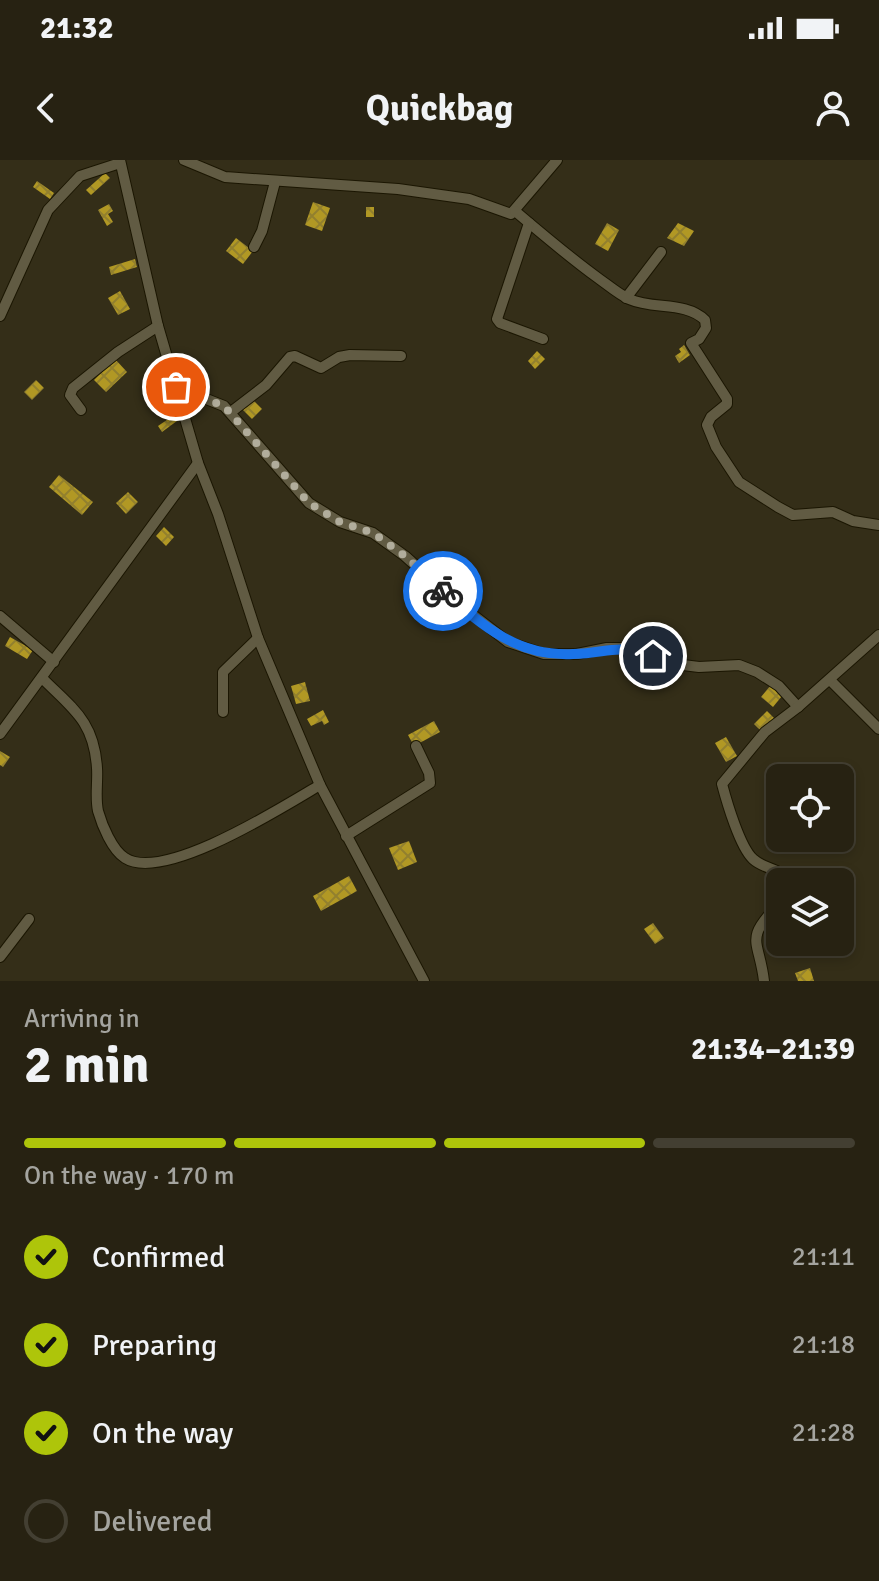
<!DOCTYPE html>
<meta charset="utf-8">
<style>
body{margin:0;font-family:Signika,sans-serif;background:#2f2a1b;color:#f1f3f6;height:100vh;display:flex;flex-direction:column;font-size:30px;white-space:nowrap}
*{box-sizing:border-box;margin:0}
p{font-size:26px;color:#a4a49f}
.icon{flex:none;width:44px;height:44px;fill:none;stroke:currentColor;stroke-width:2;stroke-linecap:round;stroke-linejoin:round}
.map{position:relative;height:821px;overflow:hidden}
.sheet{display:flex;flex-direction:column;background:#272212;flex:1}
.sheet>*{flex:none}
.buttons{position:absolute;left:766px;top:604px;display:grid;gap:16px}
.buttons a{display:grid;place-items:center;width:88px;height:88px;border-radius:12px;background:#272212;box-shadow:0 4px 12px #0003,0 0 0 2px #433f32;font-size:40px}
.pin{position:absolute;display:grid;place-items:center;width:68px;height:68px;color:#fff;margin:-34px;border:4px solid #fff;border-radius:50%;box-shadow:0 2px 8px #0007}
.courier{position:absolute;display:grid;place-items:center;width:80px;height:80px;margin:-40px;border:6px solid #1a73e8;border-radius:50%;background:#fff;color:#222;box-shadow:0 2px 10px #0007}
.summary em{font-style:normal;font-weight:700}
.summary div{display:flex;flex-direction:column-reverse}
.summary{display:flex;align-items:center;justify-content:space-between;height:136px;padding:0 24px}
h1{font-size:52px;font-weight:700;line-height:60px}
.bar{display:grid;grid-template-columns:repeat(4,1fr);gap:12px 8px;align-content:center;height:96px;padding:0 24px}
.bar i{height:10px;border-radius:6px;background:#433f32}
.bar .on{background:#aec50a}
.bar p{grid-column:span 4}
ol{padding:0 24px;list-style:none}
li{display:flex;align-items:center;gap:24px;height:88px}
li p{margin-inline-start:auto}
li .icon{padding:8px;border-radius:50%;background:#aec50a;color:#111;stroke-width:4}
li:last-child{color:#a4a49f}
li i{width:44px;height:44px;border:4px solid #433f32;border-radius:50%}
.status{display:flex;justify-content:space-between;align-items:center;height:56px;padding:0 40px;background:#272212;direction:ltr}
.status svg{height:22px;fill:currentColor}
header{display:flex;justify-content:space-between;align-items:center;height:104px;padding:0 24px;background:#272212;font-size:36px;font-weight:700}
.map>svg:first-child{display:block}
.building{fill:url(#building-cross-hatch)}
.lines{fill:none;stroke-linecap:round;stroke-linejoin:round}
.street-casing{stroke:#1b1602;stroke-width:12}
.street{stroke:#615b43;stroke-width:10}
.done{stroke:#b1ad9c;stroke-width:8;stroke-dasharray:0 14.4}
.route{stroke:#1a73e8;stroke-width:10}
</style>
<div class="status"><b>21:32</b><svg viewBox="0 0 49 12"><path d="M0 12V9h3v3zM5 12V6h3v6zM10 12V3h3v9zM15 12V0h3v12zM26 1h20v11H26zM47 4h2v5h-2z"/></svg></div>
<header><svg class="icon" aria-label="back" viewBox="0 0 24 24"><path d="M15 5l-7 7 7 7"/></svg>Quickbag<svg class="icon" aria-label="person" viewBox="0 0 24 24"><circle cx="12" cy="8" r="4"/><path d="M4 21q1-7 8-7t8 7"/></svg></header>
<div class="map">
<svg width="879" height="821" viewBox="0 0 879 821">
<defs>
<pattern id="building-cross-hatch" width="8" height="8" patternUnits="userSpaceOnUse" patternTransform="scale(2)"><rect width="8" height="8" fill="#b19824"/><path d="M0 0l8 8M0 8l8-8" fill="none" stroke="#92802e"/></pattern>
</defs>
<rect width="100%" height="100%" fill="#342e18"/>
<!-- building -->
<g class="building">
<polygon points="105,13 110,18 91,35 86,30"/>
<polygon points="37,21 54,33 50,39 33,27"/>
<polygon points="313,42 330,48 322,71 305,65"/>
<polygon points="109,44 113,51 108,54 113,62 107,66 98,50"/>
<rect x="366" y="47" width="8" height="10"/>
<polygon points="607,63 619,70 608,91 595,84"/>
<polygon points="678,63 694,71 684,86 667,78"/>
<polygon points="236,78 253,91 243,104 226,91"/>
<polygon points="135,99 137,107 111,115 109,107"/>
<polygon points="120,131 130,149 118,155 108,138"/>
<polygon points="684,185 690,195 679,203 675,196 681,192 679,189"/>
<polygon points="537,191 545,199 535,209 528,201"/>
<polygon points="115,199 127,212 106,232 94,220"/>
<polygon points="36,220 44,228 32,240 24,232"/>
<polygon points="251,238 262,249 252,259 241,248"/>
<polygon points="177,253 181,258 162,272 158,266"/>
<polygon points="59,315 93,342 82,355 49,327"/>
<polygon points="128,332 138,342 126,354 116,343"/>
<polygon points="164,367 174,377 166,386 156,376"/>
<polygon points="10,477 33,490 27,499 5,486"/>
<polygon points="305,522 310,541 296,544 291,526"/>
<polygon points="770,526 782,536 773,547 761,537"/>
<polygon points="323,550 329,562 324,565 322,561 311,566 307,559"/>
<polygon points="767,551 775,559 762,572 754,564"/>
<polygon points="434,561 440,572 414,586 408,575"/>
<polygon points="726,577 737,596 726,602 715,583"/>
<polygon points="0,591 10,597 3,607 0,605"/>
<polygon points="409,681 417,702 398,710 389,688"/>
<polygon points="349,716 357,731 321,751 313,736"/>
<polygon points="653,763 664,778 655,784 644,769"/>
<polygon points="810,808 814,821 798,821 795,813"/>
</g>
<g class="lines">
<defs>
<g id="street">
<polyline points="120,0 158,166 198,303 218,354 258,478 320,625 424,821"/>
<polyline points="184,0 225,17 398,29 469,39 511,54 557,0"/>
<path d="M515 51C542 74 569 97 598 118 608 125 618 134 629 139 654 150 685 141 705 160L706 168 699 179 691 183 727 239V244L711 257 707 265 716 287 739 322 778 347 793 355 833 352 853 361 879 365"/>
<polyline points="529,63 497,159 500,163 543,179"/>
<polyline points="254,87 262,71 275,22"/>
<polyline points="626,138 661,92"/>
<polyline points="0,156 48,50 80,16 120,3"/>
<polyline points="176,227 224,246 309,343 340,362 373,373 405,396 455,441 508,482 544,494 577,494 607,488 630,488 675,504 699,507 739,505 757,512 779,526 798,547"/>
<polyline points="81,250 70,235 73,228 118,192 158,166"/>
<polyline points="231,252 266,225 290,197 295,196 321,208 339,197 350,195 401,196"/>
<polyline points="0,456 54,502"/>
<path d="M42 518C73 549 94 561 97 608 98 622 95 637 98 651 102 665 112 690 125 698 164 723 284 646 320 625"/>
<polyline points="830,520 879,569"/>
<polyline points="223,552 223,512 258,478"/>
<polyline points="0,574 198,303"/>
<polyline points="346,676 430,623 429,613 416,586"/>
<path d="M790 722C782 708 765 710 753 699 740 687 727 643 722 624L765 572 798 547 879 475"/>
<polyline points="0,797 29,759"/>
<path d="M764 821C759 779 743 780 780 743"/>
</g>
</defs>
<!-- street casing -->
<use href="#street" class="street-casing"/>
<!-- street -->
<use href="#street" class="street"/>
</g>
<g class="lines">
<!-- done -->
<polyline class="done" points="176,227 224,246 309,343 340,362 373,373 405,396 443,431"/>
<!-- route -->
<path class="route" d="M443 431C483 466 518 497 573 494 610 493 614 483 653 496"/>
</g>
</svg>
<div class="buttons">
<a><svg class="icon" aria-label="locate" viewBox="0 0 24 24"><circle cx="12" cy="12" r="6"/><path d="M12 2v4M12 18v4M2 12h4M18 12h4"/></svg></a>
<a><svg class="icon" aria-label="layers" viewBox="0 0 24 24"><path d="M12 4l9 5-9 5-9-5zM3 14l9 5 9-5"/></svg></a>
</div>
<div class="pin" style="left:176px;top:227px;background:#ea580c"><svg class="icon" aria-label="bag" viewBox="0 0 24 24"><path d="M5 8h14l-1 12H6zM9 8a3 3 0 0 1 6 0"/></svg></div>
<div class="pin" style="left:653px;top:496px;background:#1f2937"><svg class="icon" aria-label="home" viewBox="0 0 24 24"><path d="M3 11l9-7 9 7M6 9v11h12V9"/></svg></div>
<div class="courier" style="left:443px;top:431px"><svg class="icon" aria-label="bike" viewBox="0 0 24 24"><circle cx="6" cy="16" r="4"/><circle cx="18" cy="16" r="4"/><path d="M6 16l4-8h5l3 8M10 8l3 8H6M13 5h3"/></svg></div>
</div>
<section class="sheet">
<div class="summary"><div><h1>2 min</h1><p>Arriving in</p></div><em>21:34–21:39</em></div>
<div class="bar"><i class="on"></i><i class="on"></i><i class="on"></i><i></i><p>On the way · 170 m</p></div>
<ol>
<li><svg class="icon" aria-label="check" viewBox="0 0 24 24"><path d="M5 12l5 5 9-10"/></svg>Confirmed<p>21:11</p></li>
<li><svg class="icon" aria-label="check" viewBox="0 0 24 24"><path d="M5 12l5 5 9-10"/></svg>Preparing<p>21:18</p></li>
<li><svg class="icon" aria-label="check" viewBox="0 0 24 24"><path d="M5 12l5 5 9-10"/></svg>On the way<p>21:28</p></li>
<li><i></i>Delivered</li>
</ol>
</section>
